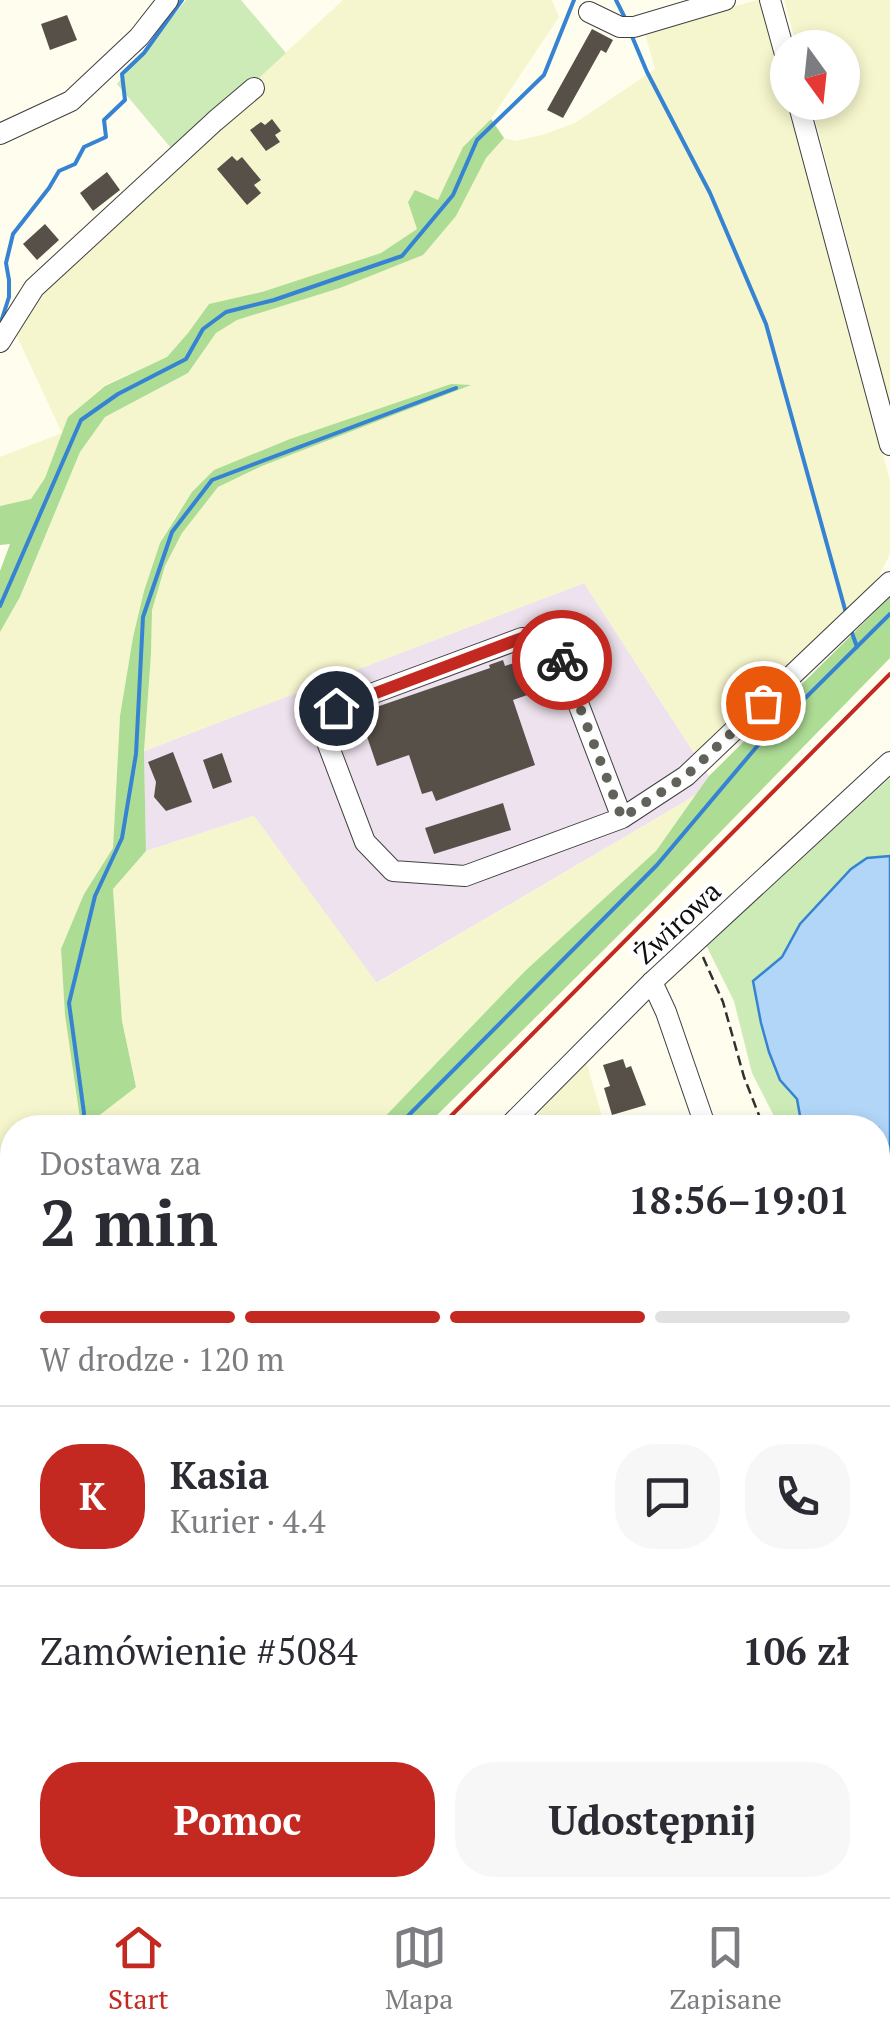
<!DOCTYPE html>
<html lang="pl">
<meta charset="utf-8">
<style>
body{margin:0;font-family:"PT Serif",serif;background:#f7f7f7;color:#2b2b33;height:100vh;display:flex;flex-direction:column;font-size:38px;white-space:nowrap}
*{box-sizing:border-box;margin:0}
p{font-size:32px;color:#7c7c81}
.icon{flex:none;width:55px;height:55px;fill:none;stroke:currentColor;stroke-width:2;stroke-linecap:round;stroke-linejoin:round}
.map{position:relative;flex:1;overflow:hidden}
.panel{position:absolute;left:0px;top:1115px;width:890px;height:782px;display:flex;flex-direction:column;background:#fff;border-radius:40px 40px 0 0;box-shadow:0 5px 15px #0003}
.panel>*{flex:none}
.needle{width:65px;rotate:165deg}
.fabs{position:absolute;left:770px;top:30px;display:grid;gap:20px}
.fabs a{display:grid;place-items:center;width:90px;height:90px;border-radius:50%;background:#fff;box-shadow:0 5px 15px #0003;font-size:50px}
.pin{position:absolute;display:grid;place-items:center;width:85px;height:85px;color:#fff;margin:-42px;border:5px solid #fff;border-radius:50%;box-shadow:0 2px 10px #0007}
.courier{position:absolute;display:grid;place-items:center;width:100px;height:100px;margin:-50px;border:8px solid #c32920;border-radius:50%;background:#fff;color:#222;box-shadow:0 2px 12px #0007}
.head em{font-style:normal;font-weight:600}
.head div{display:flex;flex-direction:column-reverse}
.head{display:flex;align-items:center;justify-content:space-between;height:170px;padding:0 40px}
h1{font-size:65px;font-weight:600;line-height:75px}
.bar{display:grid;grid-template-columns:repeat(4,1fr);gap:15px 10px;align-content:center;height:120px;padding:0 40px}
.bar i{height:12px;border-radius:8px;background:#e1e1e2}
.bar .selected{background:#c32920}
.bar p{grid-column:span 4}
.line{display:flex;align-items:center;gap:25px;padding:0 40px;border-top:2px solid #e1e1e2}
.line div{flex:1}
.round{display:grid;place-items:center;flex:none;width:105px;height:105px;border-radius:40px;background:#f7f7f7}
.button{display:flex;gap:20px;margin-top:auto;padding:20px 40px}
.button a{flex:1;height:115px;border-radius:40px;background:#c32920;color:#fff;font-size:40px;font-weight:600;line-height:115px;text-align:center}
.button a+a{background:#f7f7f7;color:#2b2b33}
.menu{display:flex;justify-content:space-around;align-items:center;height:140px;border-top:2px solid #e1e1e2;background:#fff;font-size:28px;color:#7c7c81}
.menu a{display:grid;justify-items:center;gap:5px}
.menu .selected{color:#c32920}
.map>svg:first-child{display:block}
.industrial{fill:#ede2ed}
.farmland{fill:#f5f6cd}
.green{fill:#ccebb6}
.forest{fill:#addc95}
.water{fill:#b1d6f8;stroke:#3583d2;stroke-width:2.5}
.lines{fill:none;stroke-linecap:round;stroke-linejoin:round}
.stream{stroke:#3583d2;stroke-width:4}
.building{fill:#575049}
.minor-casing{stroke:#414141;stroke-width:22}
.path{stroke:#303030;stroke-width:2.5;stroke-dasharray:10 5;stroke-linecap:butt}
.minor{stroke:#fff;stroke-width:20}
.rail{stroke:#c32920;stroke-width:4}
.done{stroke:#62625c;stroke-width:10;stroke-dasharray:0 18}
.route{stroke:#c32920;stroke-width:12}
.labels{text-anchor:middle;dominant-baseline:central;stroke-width:10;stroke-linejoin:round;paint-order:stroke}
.street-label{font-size:28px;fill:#0e0e0e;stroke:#fff}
</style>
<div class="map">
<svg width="890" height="1897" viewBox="0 0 890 1897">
<rect width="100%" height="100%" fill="#fffdee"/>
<!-- industrial -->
<polygon class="industrial" points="584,583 709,776 696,795 376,983 254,816 146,851 144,751"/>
<!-- farmland -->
<g class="farmland">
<polygon points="343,0 552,0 559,17 491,119 463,147 438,201 416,191 408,201 417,229 381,253 262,292 209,304 188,333 167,357 105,385 68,417 45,478 31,500 0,506 0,457 62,433 14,330 38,293 176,154"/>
<polygon points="758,0 764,0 787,89 788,102 791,103 890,481 890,554 875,584 696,756 584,583 144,751 151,654 152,610 165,566 182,533 217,487 262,466 468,386 451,384 290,439 214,470 175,517 160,543 144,591 133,637 120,716 113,848 84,894 61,949 65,1014 80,1119 79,1127 12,1128 12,1308 0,1314 0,632 21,596 80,452 105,417 188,373 216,333 237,320 340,288 456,216 486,158 504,138 515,141 542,135 575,123 655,69 644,30"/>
<polygon points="784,0 890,0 890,404 811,103 842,102 842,48 797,47"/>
<polygon points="696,795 656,851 525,971 375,1127 92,1128 92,1121 136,1086 122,1021 113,889 146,851 254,816 377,983"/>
<polygon points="586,1061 605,1127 526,1127"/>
<polygon points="12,1392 12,1500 0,1501 0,1397"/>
<polygon points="26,1885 112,1885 114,1897 28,1897"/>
</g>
<!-- green -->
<g class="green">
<polygon points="186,0 241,0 286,53 176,154 117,84"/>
<polygon points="890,778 890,856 867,858 851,869 800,924 782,957 753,981 789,1092 797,1099 802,1127 766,1127 777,1122 752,1073 734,1001 706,945"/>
<polygon points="12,1308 12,1392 0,1397 0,1314"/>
<polygon points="286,1885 536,1885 541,1897 294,1897"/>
</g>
<!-- forest -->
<g class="forest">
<polygon points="491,119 504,138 486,158 456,216 423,255 340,288 237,320 216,333 188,373 105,417 80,452 20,597 0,632 0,571 10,544 0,545 0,506 31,499 45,478 68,417 105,386 167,357 188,333 209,304 262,292 381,253 417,229 408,202 415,190 438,200 463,147"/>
<polygon points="451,384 471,385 262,466 218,487 182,533 165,566 152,610 151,654 144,751 146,851 113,889 122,1021 136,1087 92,1121 92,1127 79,1127 80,1119 65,1015 61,949 84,894 113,848 120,716 133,637 144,591 160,543 192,492 214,470 290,439"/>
<polygon points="890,597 890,658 652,902 425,1127 375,1127 525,971 656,851 709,776"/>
<polygon points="890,1270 890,1453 878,1437 878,1275"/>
<polygon points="878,1770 890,1771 890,1897 541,1897 536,1885 878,1885"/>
</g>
<!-- water -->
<g class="water">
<polygon points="890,856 890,1247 879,1249 878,1128 802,1127 797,1099 780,1080 769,1052 761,1023 753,981 782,957 800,924 851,869 867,858"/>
<polygon points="878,1437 890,1453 890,1715 878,1714"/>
</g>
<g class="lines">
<!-- stream -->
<g class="stream">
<polyline points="616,0 626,20"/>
<polyline points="631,34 647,72 710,193 766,324 846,613"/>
<polyline points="0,325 9,297 9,280 6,263 13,234 49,188 59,171 75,164 84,147 106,137 104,120 125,100 122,74 144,53 182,0"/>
<polyline points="0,606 81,420 118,394 186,359 203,329 226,312 274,300 402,256 453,195 477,140 544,75 574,0"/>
<polyline points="852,633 857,647"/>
<polyline points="82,1128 84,1113 69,1003 95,896 122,838 136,754 143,617 172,532 212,480 456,388"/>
<polyline points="396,1128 657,865 759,744 890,614"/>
<polyline points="0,1246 12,1241"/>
<polyline points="0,1533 12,1520"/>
<polyline points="219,1885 229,1897"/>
</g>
</g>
<!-- building -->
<g class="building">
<polygon points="67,15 77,40 50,50 41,24"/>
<polygon points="592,29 613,40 606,53 601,50 563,118 547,110"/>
<polygon points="272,119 281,131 275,135 280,142 266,151 250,130 261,122 265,125"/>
<polygon points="232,156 237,161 242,157 261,180 254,185 261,193 247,205 217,169"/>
<polygon points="107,172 120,190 93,211 80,193"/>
<polygon points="45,224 59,240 37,260 23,244"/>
<polygon points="524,652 543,655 553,686 513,700 535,765 436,801 432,791 422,794 409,755 377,766 359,713 490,668 489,665 503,660 505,666 526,659"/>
<polygon points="173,752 192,802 166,811 154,797 156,782 148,762"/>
<polygon points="222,753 232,782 213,789 203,760"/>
<polygon points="503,803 511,830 434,854 425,828"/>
<polygon points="623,1059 626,1068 631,1066 646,1105 612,1115 604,1088 610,1086 603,1065"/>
</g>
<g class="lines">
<defs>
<g id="minor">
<polyline points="770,0 788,65"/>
<polyline points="589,12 620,27 634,27 725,0"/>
<polyline points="798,102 890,445"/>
<polyline points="0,134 71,101 139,37 168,0"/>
<polyline points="0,342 34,288 215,121 254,88"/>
<polyline points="622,818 555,643 522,638 336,707 324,734 365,842 393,871 465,876 622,818 686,776 890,582"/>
<polyline points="652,982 666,1012 706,1128"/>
<polyline points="507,1128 652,982 890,762"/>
<polyline points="0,1674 12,1679"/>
<polyline points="878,1766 890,1767"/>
<polyline points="0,1819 12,1807"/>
<polyline points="237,1885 246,1897"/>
</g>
</defs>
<!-- minor casing -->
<use href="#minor" class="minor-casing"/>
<!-- path -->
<g class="path">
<polyline points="703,957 723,1002 744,1077 764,1128"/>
<polyline points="878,1366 882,1379"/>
</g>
<!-- minor -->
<use href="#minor" class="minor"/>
<!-- rail -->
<g class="rail">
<polyline points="439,1128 890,674"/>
<polyline points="0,1582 12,1569"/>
</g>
</g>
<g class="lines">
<!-- done -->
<polyline class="done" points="562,660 622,818 686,776 763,703"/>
<!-- route -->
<polyline class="route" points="336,708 522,638 556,643 562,660"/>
</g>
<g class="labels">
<!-- street labels -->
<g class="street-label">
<text transform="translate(677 922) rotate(-43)">Żwirowa</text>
</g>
</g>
</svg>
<div class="fabs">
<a><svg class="needle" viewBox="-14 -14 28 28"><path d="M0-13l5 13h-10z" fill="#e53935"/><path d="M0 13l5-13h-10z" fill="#7c7c81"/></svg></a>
</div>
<div class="pin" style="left:763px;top:703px;background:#ea580c"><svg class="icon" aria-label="bag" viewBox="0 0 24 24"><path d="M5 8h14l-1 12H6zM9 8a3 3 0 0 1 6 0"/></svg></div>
<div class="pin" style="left:336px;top:708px;background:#1f2937"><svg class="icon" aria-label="home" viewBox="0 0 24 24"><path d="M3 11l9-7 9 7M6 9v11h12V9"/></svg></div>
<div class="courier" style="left:562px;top:660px"><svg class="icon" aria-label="bike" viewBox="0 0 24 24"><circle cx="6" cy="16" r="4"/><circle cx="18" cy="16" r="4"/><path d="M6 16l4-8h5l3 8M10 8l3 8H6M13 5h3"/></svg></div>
<section class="panel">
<div class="head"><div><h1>2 min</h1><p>Dostawa za</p></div><em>18:56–19:01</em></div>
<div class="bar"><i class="selected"></i><i class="selected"></i><i class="selected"></i><i></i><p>W drodze · 120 m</p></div>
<div class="line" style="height:180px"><b class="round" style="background:#c32920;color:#fff">K</b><div><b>Kasia</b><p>Kurier · 4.4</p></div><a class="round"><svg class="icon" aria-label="chat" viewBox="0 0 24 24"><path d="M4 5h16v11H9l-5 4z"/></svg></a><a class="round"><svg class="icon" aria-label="phone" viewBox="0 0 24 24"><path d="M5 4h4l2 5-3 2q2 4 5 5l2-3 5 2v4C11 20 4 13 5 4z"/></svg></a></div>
<div class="line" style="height:130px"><div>Zamówienie #5084</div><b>106 zł</b></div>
<div class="button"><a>Pomoc</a><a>Udostępnij</a></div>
</section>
</div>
<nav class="menu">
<a class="selected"><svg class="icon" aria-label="home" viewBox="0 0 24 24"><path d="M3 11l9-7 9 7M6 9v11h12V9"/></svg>Start</a>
<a><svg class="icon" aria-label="map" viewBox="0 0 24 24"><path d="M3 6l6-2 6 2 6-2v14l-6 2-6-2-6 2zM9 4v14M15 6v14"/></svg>Mapa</a>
<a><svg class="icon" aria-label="saved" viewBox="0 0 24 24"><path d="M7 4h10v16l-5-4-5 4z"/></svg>Zapisane</a>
</nav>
